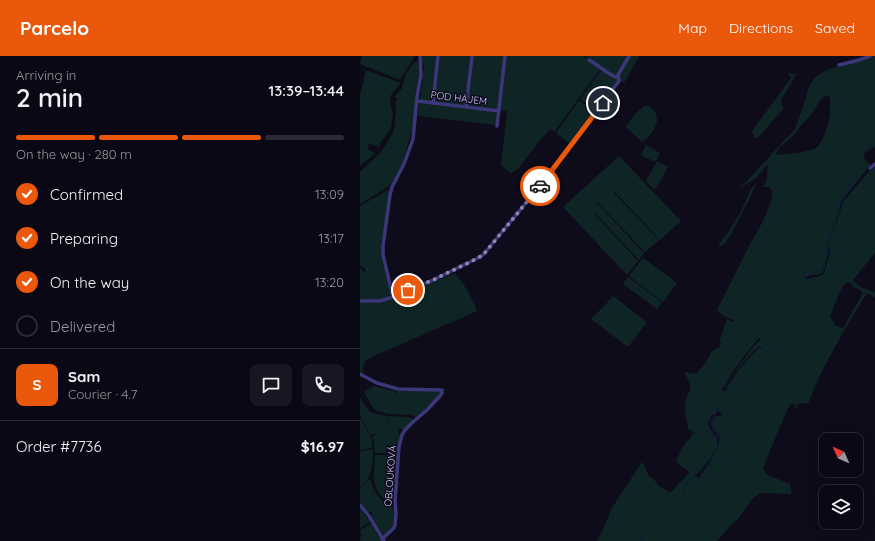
<!DOCTYPE html>
<meta charset="utf-8">
<style>
body{margin:0;font-family:Quicksand,sans-serif;background:#181622;color:#f1f3f6;height:100vh;display:flex;flex-direction:column;font-size:15px;white-space:nowrap}
*{box-sizing:border-box;margin:0}
p{font-size:13px;color:#999aa0}
.icon{flex:none;width:22px;height:22px;fill:none;stroke:currentColor;stroke-width:2;stroke-linecap:round;stroke-linejoin:round}
.map{position:relative;flex:1;overflow:hidden}
.side{display:flex;flex-direction:column;background:#0a0814;width:360px}
.side>*{flex:none}
.needle{width:26px;rotate:315deg}
.controls{position:absolute;left:459px;top:377px;display:grid;gap:8px}
.controls a{display:grid;place-items:center;width:44px;height:44px;border-radius:8px;background:#0a0814;box-shadow:0 4px 16px #0002,0 0 0 1px #2a2934;font-size:20px}
.pin{position:absolute;display:grid;place-items:center;width:34px;height:34px;color:#fff;margin:-17px;border:2px solid #fff;border-radius:50%;box-shadow:0 1px 4px #0007}
.courier{position:absolute;display:grid;place-items:center;width:40px;height:40px;margin:-20px;border:3px solid #ea580c;border-radius:50%;background:#fff;color:#222;box-shadow:0 1px 5px #0007}
.head em{font-style:normal;font-weight:600}
.head div{display:flex;flex-direction:column-reverse}
.head{display:flex;align-items:center;justify-content:space-between;height:68px;padding:0 16px}
h1{font-size:26px;font-weight:600;line-height:30px}
.bar{display:grid;grid-template-columns:repeat(4,1fr);gap:6px 4px;align-content:center;height:48px;padding:0 16px}
.bar i{height:5px;border-radius:3px;background:#2a2934}
.bar .current{background:#ea580c}
.bar p{grid-column:span 4}
.line{display:flex;align-items:center;gap:10px;padding:0 16px;border-top:1px solid #2a2934}
.line div{flex:1}
.round{display:grid;place-items:center;flex:none;width:42px;height:42px;border-radius:8px;background:#181622}
ol{padding:0 16px;list-style:none}
li{display:flex;align-items:center;gap:12px;height:44px}
li p{margin-inline-start:auto}
li .icon{padding:4px;border-radius:50%;background:#ea580c;color:#fff;stroke-width:4}
li:last-child{color:#999aa0}
li i{width:22px;height:22px;border:2px solid #2a2934;border-radius:50%}
header{display:flex;align-items:center;gap:24px;box-sizing:border-box;height:56px;padding:0 20px;background:#ea580c;color:#fff}
header strong{font-size:19px}
nav{display:flex;gap:22px;margin-inline-start:auto;font-size:14px}
main{display:flex;flex:1;min-height:0}
.map>svg:first-child{display:block}
.green{fill:#0f2525;fill-rule:evenodd}
.lines{fill:none;stroke-linecap:round;stroke-linejoin:round}
.stream{stroke:#0b1b3a;stroke-width:1}
.minor{stroke:#3c3779;stroke-width:3.5}
.done{stroke:#8b85af;stroke-width:4;stroke-dasharray:0 7.2}
.route{stroke:#ea580c;stroke-width:5}
.labels{text-anchor:middle;dominant-baseline:central;stroke-width:3;stroke-linejoin:round;paint-order:stroke}
.street-label{font-size:10px;fill:#cfc7fe;stroke:#0e0b1b}
</style>
<header>
<strong>Parcelo</strong>
<nav><a>Map</a><a>Directions</a><a>Saved</a></nav>
</header>
<main>
<section class="side">
<div class="head"><div><h1>2 min</h1><p>Arriving in</p></div><em>13:39–13:44</em></div>
<div class="bar"><i class="current"></i><i class="current"></i><i class="current"></i><i></i><p>On the way · 280 m</p></div>
<ol>
<li><svg class="icon" aria-label="check" viewBox="0 0 24 24"><path d="M5 12l5 5 9-10"/></svg>Confirmed<p>13:09</p></li>
<li><svg class="icon" aria-label="check" viewBox="0 0 24 24"><path d="M5 12l5 5 9-10"/></svg>Preparing<p>13:17</p></li>
<li><svg class="icon" aria-label="check" viewBox="0 0 24 24"><path d="M5 12l5 5 9-10"/></svg>On the way<p>13:20</p></li>
<li><i></i>Delivered</li>
</ol>
<div class="line" style="height:72px"><b class="round" style="background:#ea580c;color:#fff">S</b><div><b>Sam</b><p>Courier · 4.7</p></div><a class="round"><svg class="icon" aria-label="chat" viewBox="0 0 24 24"><path d="M4 5h16v11H9l-5 4z"/></svg></a><a class="round"><svg class="icon" aria-label="phone" viewBox="0 0 24 24"><path d="M5 4h4l2 5-3 2q2 4 5 5l2-3 5 2v4C11 20 4 13 5 4z"/></svg></a></div>
<div class="line" style="height:52px"><div>Order #7736</div><b>$16.97</b></div>
</section>
<div class="map">
<svg width="515" height="485" viewBox="0 0 515 485">
<rect width="100%" height="100%" fill="#0e0b1b"/>
<!-- green -->
<g class="green">
<polygon points="2,0 55,0 40,24 0,8"/>
<polygon points="62,0 77,0 72,46 60,44 63,21 64,9 62,9"/>
<polygon points="79,0 110,0 105,50 74,46"/>
<polygon points="113,0 144,0 138,53 107,50"/>
<polygon points="146,0 222,0 241,12 194,76 190,73 177,88 157,114 151,117 149,116 141,109 147,55 140,54"/>
<polygon points="224,0 268,0 257,19 254,20"/>
<polygon points="270,0 279,0 264,27 260,24 259,19"/>
<path d="M513 0H515V91C512 93 508 94 506 96 500 101 506 107 511 108L484 142 481 147 470 187 467 203 463 216 460 218 448 220 446 221V223L456 221 464 218 470 196V187L476 168 483 146 511 113 515 110V197L493 224C498 232 507 233 515 236V242L508 237 505 240C484 275 462 310 448 348L444 347 438 348 436 352H434L435 348H430L416 380 403 412 406 418 430 428 432 437 430 438 401 437 393 442 378 463 373 467 357 485H237L243 473 252 452 282 406 284 409 289 421 293 422 298 429 310 437 330 416 316 406 321 394 327 385 328 386 333 377 337 378 328 373C327 366 325 358 325 350 326 333 337 336 324 317L326 316 333 318 337 317 345 308 352 295 359 291 361 287 359 286 367 263 373 266 375 265 366 261 356 254H357L391 186 402 167 412 143V136L410 131H403C409 124 406 118 408 110H407L405 111 396 122 378 133 389 123 434 74C439 63 442 53 446 42 447 37 448 31 451 27 461 10 495 8 513 0ZM465 40 470 41C470 46 470 52 470 57 469 66 464 86 456 92 450 96 425 98 417 99L416 98 420 91 435 78 442 68 451 59 461 43ZM488 226 493 229 492 231 495 232H497L503 237 483 272 476 270 470 261C474 252 480 230 488 226ZM399 282 401 283 393 291 370 322 395 293 401 290H402C388 301 373 320 365 336L361 333 362 331 364 332 373 315 393 289ZM362 345 358 355 362 357 360 360H355L351 368 360 382V385L350 407 341 419 340 423 335 419 342 413 349 403H350L357 391V383L355 379 353 380 352 379 354 378C348 370 346 367 352 359H356Z"/>
<polygon points="58,5 59,10 59,26 53,70 42,109 39,117 28,131 0,148 0,116 21,96 26,89 34,74 36,57 36,44 38,44 38,42 35,42 35,40 42,32 45,20 51,10 54,7"/>
<polygon points="242,13 258,25 235,54 220,43"/>
<polygon points="6,15 9,15 41,27 31,39 30,47 33,57 31,72 19,89 20,90 19,91 9,87 7,93 15,97 9,103 0,109 0,39"/>
<polygon points="428,17 438,18 436,19 421,44 423,53 398,82 394,82 392,75 431,22"/>
<polygon points="219,44 234,55 210,88 196,77"/>
<polygon points="59,47 137,56 136,69 58,60"/>
<path d="M284 50H288L295 55C296 58 297 61 297 65 296 72 288 83 282 86L266 71 274 59Z"/>
<polygon points="286,89 300,97 295,106 281,99"/>
<polygon points="259,100 321,165 300,184 255,136 254,137 299,184 285,196 236,145 236,146 284,197 279,204 236,158 235,159 278,205 267,219 203,151"/>
<polygon points="297,105 308,111 295,134 286,125"/>
<polygon points="396,128 388,146 371,178 364,188 358,191 363,182 369,175 381,155 392,131"/>
<path d="M28 134 29 136 25 173 21 185V194L22 202 31 238C24 246 10 245 0 243V212L6 218 5 212 0 210V150Z"/>
<polygon points="283,202 317,227 303,246 269,220"/>
<path d="M95 217 108 235 117 254 115 256 21 297C12 301 0 304 4 317L0 316V247H21Z"/>
<polygon points="268,221 302,246 297,253 263,228"/>
<polygon points="253,240 287,266 268,291 231,263 246,248"/>
<polygon points="14,330 28,334 35,335 35,337 37,337 37,335 81,334 81,338 56,362 52,359 28,358 18,355 14,353 12,350 4,336"/>
<path d="M0 341C8 356 9 357 27 360V369L28 360 48 361 54 364 44 375 40 372 38 375H39L38 377 40 378 41 376 43 377 38 397H32V390L27 389 26 397H15L14 387 12 380 19 377 10 379 0 359Z"/>
<polygon points="0,361 10,380 13,390 11,392 0,394"/>
<path d="M12 393 13 394C13 411 12 420 0 432V395Z"/>
<path d="M15 399H38L34 443 31 447C10 438 14 418 15 399Z"/>
<path d="M8 424H10L11 425C15 438 18 443 31 449L32 452 35 454C34 467 34 471 24 480L23 479 12 461V456H8L0 447 1 445 0 444V433Z"/>
<polygon points="0,452 10,466 0,472"/>
<polygon points="11,467 21,484 19,485 0,485 1,479 0,474"/>
</g>
<g class="lines">
<!-- stream -->
<g class="stream">
<polyline points="445,220 445,215"/>
<path d="M445 222V221L448 220 449 216 451 215 457 216 462 214 466 203 468 185 479 148 483 141 496 125C497 120 495 117 494 112 492 101 507 93 515 89"/>
<polyline points="340,417 344,415 353,399 359,386 359,383 350,368 351,365 360,349 365,335 371,323 396,294 403,292 416,281 424,270 432,264 436,250 446,239 447,234 445,223"/>
<polyline points="280,485 295,466 303,461 310,453 321,444 324,437 326,428 330,422 335,418 338,417"/>
</g>
<!-- minor -->
<g class="minor">
<path d="M229 4C237 8 250 20 258 22"/>
<polyline points="479,9 499,4 510,0"/>
<polyline points="57,45 139,55"/>
<polyline points="73,47 78,0"/>
<polyline points="106,51 112,0"/>
<polyline points="137,70 145,0"/>
<polyline points="510,112 515,108"/>
<polyline points="33,241 23,199 23,190 30,139 32,131 44,108 53,83 57,41 61,19 60,0"/>
<polyline points="0,245 20,245 33,241 73,224 116,203 123,199 179,131 256,29 259,25 258,19 269,0"/>
<polyline points="0,318 17,327 38,333 82,334 82,337 80,340 67,354 54,365 45,374 42,379 39,391 35,445 36,458 35,469 33,473 22,483"/>
<polyline points="0,449 9,460 24,485"/>
</g>
</g>
<g class="lines">
<!-- done -->
<polyline class="done" points="48,234 73,224 116,203 123,199 180,130"/>
<!-- route -->
<polyline class="route" points="180,130 243,47"/>
</g>
<g class="labels">
<!-- street labels -->
<g class="street-label">
<text transform="translate(99 42) rotate(7)">POD HÁJEM</text>
<text transform="translate(30 420) rotate(-86)">OBLOUKOVÁ</text>
</g>
</g>
</svg>
<div class="controls">
<a><svg class="needle" viewBox="-14 -14 28 28"><path d="M0-13l5 13h-10z" fill="#e53935"/><path d="M0 13l5-13h-10z" fill="#999aa0"/></svg></a>
<a><svg class="icon" aria-label="layers" viewBox="0 0 24 24"><path d="M12 4l9 5-9 5-9-5zM3 14l9 5 9-5"/></svg></a>
</div>
<div class="pin" style="left:48px;top:234px;background:#ea580c"><svg class="icon" aria-label="bag" viewBox="0 0 24 24"><path d="M5 8h14l-1 12H6zM9 8a3 3 0 0 1 6 0"/></svg></div>
<div class="pin" style="left:243px;top:47px;background:#1f2937"><svg class="icon" aria-label="home" viewBox="0 0 24 24"><path d="M3 11l9-7 9 7M6 9v11h12V9"/></svg></div>
<div class="courier" style="left:180px;top:130px"><svg class="icon" aria-label="car" viewBox="0 0 24 24"><path d="M5 17H2v-5l4-1 3-4h7l3 4 3 1v5h-3M9 17h6M6 11h13"/><circle cx="7" cy="17" r="2"/><circle cx="17" cy="17" r="2"/></svg></div>
</div>
</main>
